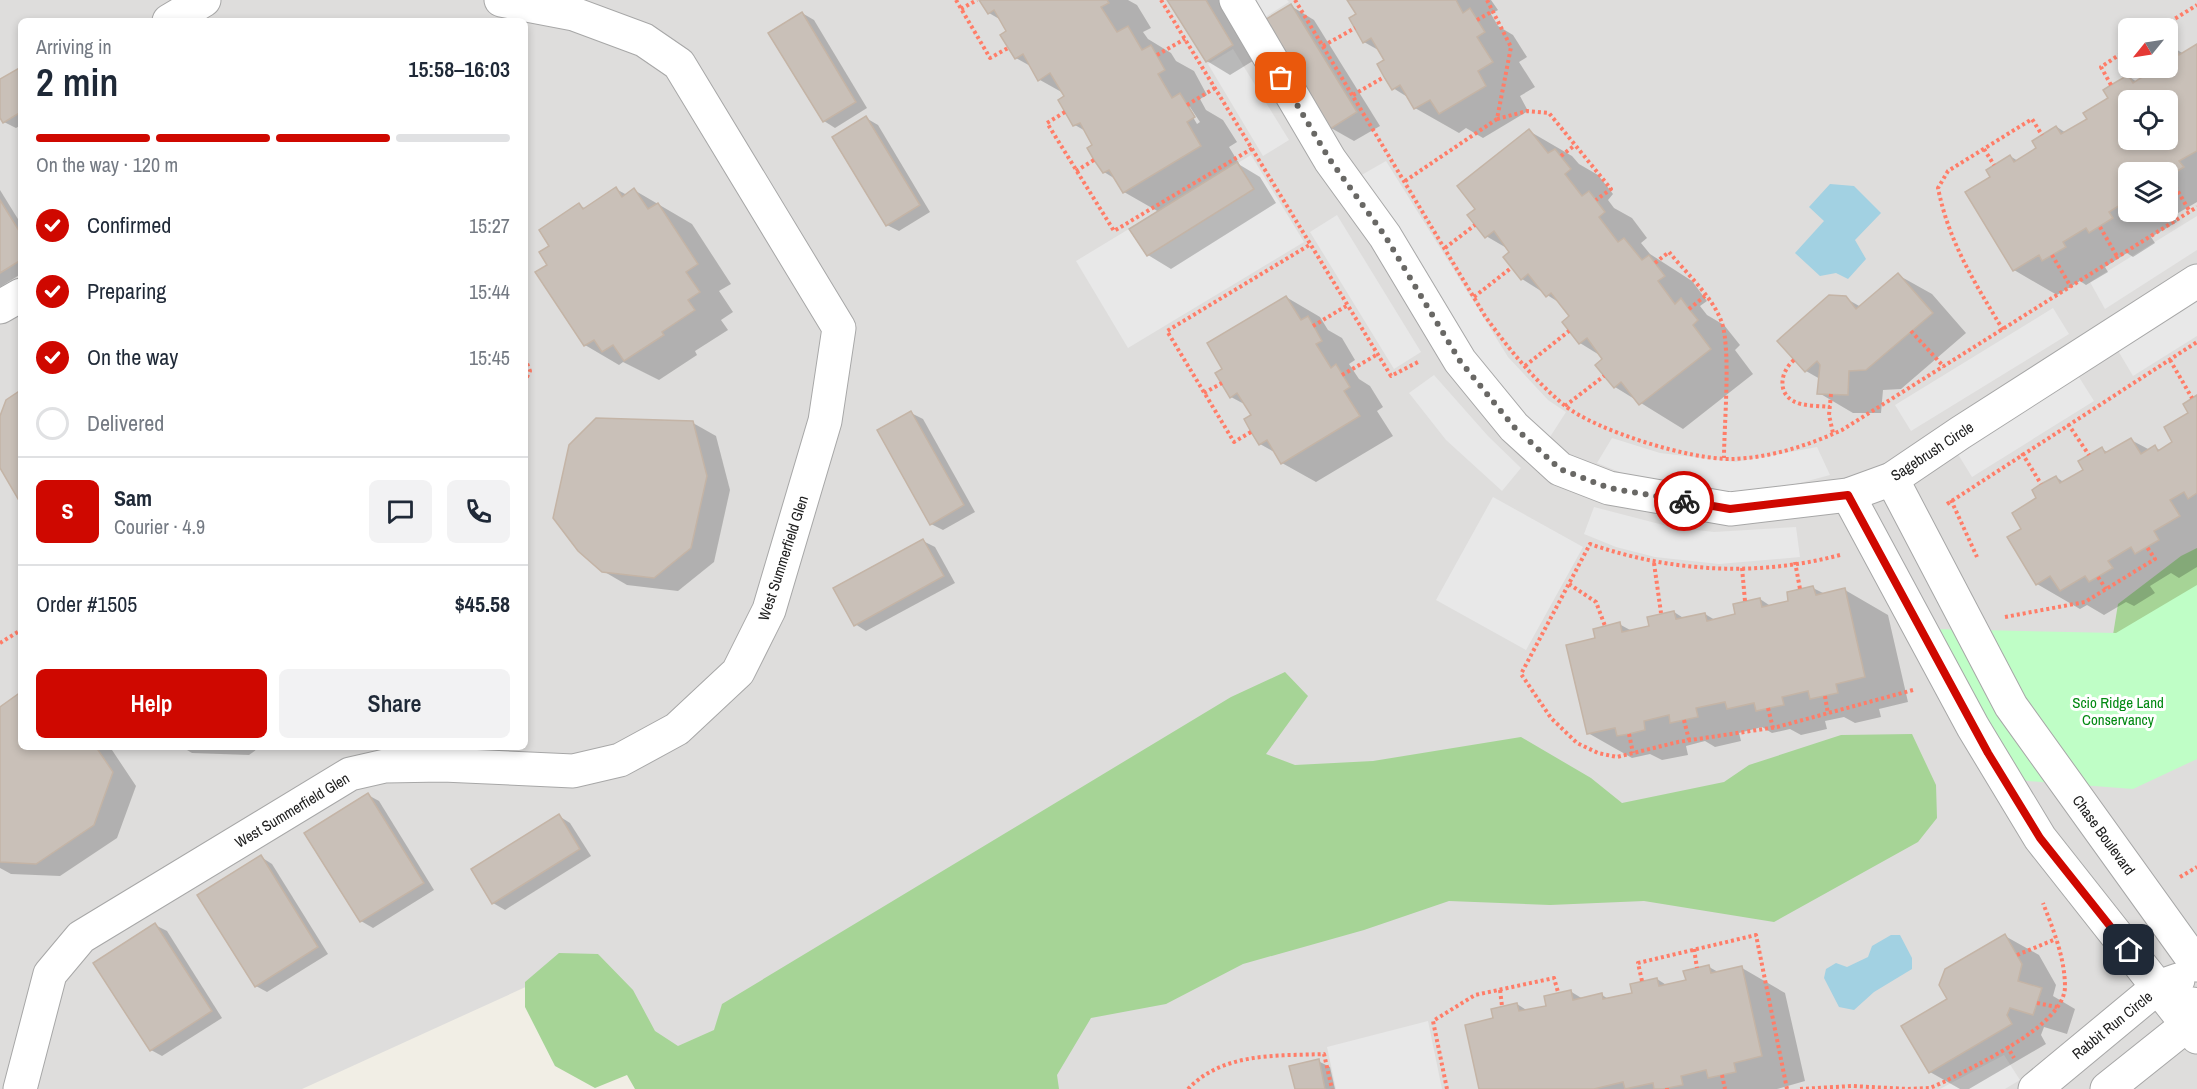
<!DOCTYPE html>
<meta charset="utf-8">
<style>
body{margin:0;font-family:"Archivo Narrow",sans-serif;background:#f2f2f3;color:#1f2937;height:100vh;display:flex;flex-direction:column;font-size:22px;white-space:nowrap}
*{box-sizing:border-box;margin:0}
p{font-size:20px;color:#747a83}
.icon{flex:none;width:33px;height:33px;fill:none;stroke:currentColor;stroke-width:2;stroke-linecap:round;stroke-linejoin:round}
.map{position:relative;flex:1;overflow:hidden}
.side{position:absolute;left:18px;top:18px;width:510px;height:732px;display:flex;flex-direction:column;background:#fff;border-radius:9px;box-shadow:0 3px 9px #0003}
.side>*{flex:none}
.needle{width:39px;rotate:240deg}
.tools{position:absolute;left:2118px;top:18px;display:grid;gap:12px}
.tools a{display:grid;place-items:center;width:60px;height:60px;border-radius:9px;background:#fff;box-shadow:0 3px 9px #0003;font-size:30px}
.pin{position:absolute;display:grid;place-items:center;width:51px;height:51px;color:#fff;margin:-26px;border-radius:12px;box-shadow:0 3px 9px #0006}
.courier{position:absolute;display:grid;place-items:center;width:60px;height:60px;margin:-30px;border:4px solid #cf0800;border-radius:50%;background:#fff;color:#222;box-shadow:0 2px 8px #0007}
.head em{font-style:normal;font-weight:600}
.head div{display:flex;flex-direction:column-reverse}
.head{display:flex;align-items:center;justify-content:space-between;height:102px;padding:0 18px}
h1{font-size:39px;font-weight:600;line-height:45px}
.bar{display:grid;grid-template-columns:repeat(4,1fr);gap:9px 6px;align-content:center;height:72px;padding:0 18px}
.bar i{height:8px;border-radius:4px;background:#e0e1e3}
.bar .on{background:#cf0800}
.bar p{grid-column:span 4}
.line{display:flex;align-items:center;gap:15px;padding:0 18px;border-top:2px solid #e0e1e3}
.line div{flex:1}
.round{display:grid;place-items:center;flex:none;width:63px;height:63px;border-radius:9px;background:#f2f2f3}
ol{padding:0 18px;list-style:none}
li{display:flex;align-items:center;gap:18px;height:66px}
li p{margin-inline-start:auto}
li .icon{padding:6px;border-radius:50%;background:#cf0800;color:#fff;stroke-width:4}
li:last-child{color:#747a83}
li i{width:33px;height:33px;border:3px solid #e0e1e3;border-radius:50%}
.cta{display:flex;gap:12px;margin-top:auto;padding:12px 18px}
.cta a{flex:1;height:69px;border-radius:9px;background:#cf0800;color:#fff;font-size:24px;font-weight:600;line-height:69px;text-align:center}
.cta a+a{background:#f2f2f3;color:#1f2937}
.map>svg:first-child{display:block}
.residential{fill:#dedddc;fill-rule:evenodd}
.forest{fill:#a6d496}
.park{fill:#bffec6}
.parking{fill:#e8e8e8}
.water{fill:#a2d1e2}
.shadow{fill:#0003;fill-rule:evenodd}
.building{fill:#c9c0b8;stroke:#c4b4a6;stroke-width:1.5;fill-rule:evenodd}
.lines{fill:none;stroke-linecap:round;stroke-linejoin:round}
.minor-casing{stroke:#a7a7a7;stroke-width:35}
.path{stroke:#ff7d68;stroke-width:4;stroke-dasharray:3 3;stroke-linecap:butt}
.minor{stroke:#fff;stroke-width:33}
.done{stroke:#696865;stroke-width:6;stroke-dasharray:0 10.8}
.route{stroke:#cf0800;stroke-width:8}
.labels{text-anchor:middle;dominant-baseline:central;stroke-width:6;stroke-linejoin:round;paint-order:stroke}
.street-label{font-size:15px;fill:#202020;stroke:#fff}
.park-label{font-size:15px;fill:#028912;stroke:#fff}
</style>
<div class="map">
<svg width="2197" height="1089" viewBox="0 0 2197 1089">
<rect width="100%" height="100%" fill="#f1eee5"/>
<!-- residential -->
<path class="residential" d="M0 0H2197V1089H663L598 954 302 1089H0ZM21 21H525V747H21ZM2128 28H2168V68H2128ZM2128 100H2168V140H2128ZM2128 172H2168V212H2128Z"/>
<!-- forest -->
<g class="forest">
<polygon points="2197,548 2197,759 2112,641 2118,604 2181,556"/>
<polygon points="1285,672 1308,696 1266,754 1295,765 1373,761 1521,737 1591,778 1622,803 1724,782 1749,765 1841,735 1912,734 1936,785 1937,818 1918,842 1774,922 1644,901 1550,905 1449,901 1364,930 1243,964 1166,1004 1091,1018 1057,1075 1059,1089 635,1089 627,1075 595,1088 555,1066 525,1007 525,982 559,953 598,954 633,990 655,1031 678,1046 714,1030 722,1004 1231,697"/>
</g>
<!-- park -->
<polygon class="park" points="2197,585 2197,759 2133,789 2002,779 1936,629 2116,633"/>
<!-- parking -->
<g class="parking">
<polygon points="1251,0 1287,0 1289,2 1262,19"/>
<polygon points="1233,49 1289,140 1263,156 1208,64"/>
<polygon points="1251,155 1304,242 1128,348 1076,261"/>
<polygon points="1386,161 1508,357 1548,400 1566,412 1550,437 1519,415 1486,378 1358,177"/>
<polygon points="1337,215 1421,352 1394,369 1310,232"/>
<polygon points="2197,216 2197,250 2105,309 2090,282"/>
<polygon points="2197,298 2197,336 2133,376 2117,349"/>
<polygon points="2053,308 2069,334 1911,431 1895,405"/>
<polygon points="2077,374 2094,401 1972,477 1956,451"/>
<polygon points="1434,375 1488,436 1521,468 1502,491 1446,440 1409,393"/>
<polygon points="1612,438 1660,453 1735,462 1817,447 1830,475 1785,487 1734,493 1632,477 1597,463"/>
<polygon points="1493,497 1583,547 1526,650 1436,600"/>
<polygon points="1594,507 1671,527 1714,532 1796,527 1800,557 1719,564 1655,557 1616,547 1584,534"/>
<polygon points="1428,1021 1442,1089 1336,1089 1327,1047"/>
<polygon points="2004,1055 2020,1080 2005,1089 1940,1089"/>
</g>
<!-- water -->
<g class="water">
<polygon points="1830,184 1854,186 1881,213 1855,240 1866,259 1848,279 1836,273 1820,276 1795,253 1824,221 1809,207"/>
<polygon points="1891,935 1900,935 1912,958 1912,969 1874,992 1854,1010 1839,1007 1824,978 1826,969 1836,963 1847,967 1868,957 1872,946"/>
</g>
<!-- shadow -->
<g class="shadow">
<path d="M981 0H1128L1137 5 1151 28 1143 32 1148 39 1171 53 1176 61 1194 71 1207 95 1200 99 1206 110 1223 120 1237 142 1229 147 1240 165 1260 177 1276 203 1171 269 1148 255 1159 212 1124 192 1117 180 1104 172 1087 132 1075 125 1065 94 1040 80 1032 67 1016 58 1008 32 1001 20 989 13ZM1187 107H1190L1200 122 1197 124Z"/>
<polygon points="1169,0 1220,0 1256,59 1230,75 1207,61"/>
<polygon points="1349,0 1491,0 1498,10 1491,14 1498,26 1513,35 1527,57 1519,62 1535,87 1520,96 1528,111 1483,138 1466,128 1459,133 1415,108 1409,98 1393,88 1386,60 1380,51 1364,42 1358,14"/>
<polygon points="1291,6 1314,20 1380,126 1354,141 1331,128"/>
<polygon points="802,13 814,20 867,108 835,128 824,121"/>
<path d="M2197 46V202L2173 216 2177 222 2151 237 2155 243 2133 257 2127 253 2105 267 2108 272 2086 285 2080 281 2057 295 2014 270 1992 178 2010 156 2018 161 2038 149 2057 127 2066 133 2089 120 2128 76 2137 82 2157 70 2156 68H2168V52L2174 48 2184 54ZM2128 100H2168V140H2128ZM2128 172H2168V212H2128Z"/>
<polygon points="21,69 21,125 16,128 4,122 0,115 0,81"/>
<polygon points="866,118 878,125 930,212 899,231 887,225"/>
<polygon points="1529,131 1572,156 1579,164 1598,175 1613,194 1608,200 1614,208 1632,218 1647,238 1641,243 1650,254 1692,281 1707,301 1700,306 1707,315 1724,325 1740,345 1735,350 1753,374 1683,429 1615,387 1601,356 1580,343 1564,322 1571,316 1563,305 1522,279 1510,250 1486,236 1477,209"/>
<polygon points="616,189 627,195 634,190 692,224 731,284 719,291 733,312 721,320 728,330 695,351 697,355 659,380 623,362 619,365 585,345 549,265 551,246 579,205 586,209"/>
<polygon points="0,190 21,224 21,274 0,287"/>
<polygon points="1898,275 1932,294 1966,333 1901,389 1883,390 1881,413 1853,413 1819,393 1820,379 1806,371 1845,298 1861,307"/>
<polygon points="1286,297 1320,317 1328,330 1342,338 1355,360 1349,364 1359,379 1370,386 1383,407 1377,411 1393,436 1316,482 1282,463 1276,453 1260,444 1253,416 1246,405 1231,397 1224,369"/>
<polygon points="2197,397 2197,567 2179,578 2171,573 2150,586 2155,593 2134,606 2126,602 2104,615 2087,605 2080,609 2037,584 2023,529 2038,499 2056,477 2065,483 2085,470 2102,449 2109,453 2131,440 2150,450 2155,447 2161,451 2174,443"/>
<polygon points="911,413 923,419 975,512 943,530 931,524"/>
<polygon points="693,423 716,436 730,490 714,562 678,591 627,585 603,571"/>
<polygon points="923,541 935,547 955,583 866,631 855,624"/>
<polygon points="1813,588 1825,594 1845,590 1888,615 1908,702 1879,709 1881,717 1855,723 1844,717 1825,721 1827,729 1801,735 1790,729 1772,733 1762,727 1739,733 1741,741 1715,747 1705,741 1686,746 1688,755 1662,760 1650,754 1632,758 1588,733 1597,639 1619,624 1632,631 1651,627 1674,612 1685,619 1705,614 1715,620 1737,615 1760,599 1772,607 1790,603"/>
<polygon points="21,694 21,747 110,747 136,786 117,838 60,876 11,874 0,868 0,709"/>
<polygon points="182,747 260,747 249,755 192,753"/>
<polygon points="368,795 379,801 434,890 373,928 361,921 306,833"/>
<polygon points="559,816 570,823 591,856 505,910 493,903"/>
<polygon points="261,857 272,864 328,954 267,992 256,986"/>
<polygon points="155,925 167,931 222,1018 162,1056 151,1050"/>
<polygon points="2005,936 2039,955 2056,985 2053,996 2075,1009 2067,1034 2044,1027 2041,1035 2046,1044 1969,1089 1960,1089 1930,1072 1950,1000"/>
<polygon points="1709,967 1720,973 1742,968 1785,993 1805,1081 1777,1089 1481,1089 1495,1019 1517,1004 1528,1011 1548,1007 1570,991 1583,999 1602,995 1610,1000 1634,994 1657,979 1668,986 1688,981"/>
<polygon points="1318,1061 1330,1067 1335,1089 1296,1089"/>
</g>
<!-- building -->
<g class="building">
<polygon points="979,0 1107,0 1109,3 1101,7 1117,32 1128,26 1142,50 1151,45 1165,70 1158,74 1172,98 1180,93 1195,117 1187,122 1201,146 1123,193 1109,170 1103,173 1094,160 1087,148 1092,145 1080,123 1073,126 1058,100 1064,96 1050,73 1038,81 1023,54 1015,59 1000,35 1006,31 994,10 988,14"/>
<polygon points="1167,0 1206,0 1233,45 1206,62"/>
<polygon points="1347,0 1456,0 1463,13 1470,8 1485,32 1477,37 1493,62 1478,71 1486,86 1439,114 1430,100 1414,109 1400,85 1392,90 1384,77 1377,64 1384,60 1371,38 1363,43 1349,18 1356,14"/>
<polygon points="1291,4 1357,112 1330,129 1263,21"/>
<polygon points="802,12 856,102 823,122 768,33"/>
<path d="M2197 44V151L2179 161 2184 167 2168 177V172H2128V200L2109 212 2113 218 2089 233 2086 228 2063 242 2066 247 2042 261 2039 255 2013 271 1965 192 1990 177 1986 170 2010 155 2014 162 2036 148 2032 141 2056 126 2061 134 2087 119 2083 113 2108 98 2103 90 2111 85 2128 75 2133 83 2155 69 2154 68H2168V50L2174 46 2179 55ZM2128 100H2168V140H2128Z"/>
<polygon points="21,67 21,112 3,123 0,118 0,79"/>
<polygon points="866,116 920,205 886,226 832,137"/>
<polygon points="1529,129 1548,153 1555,149 1571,169 1565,174 1582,196 1589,191 1596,200 1605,212 1599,217 1618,242 1624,238 1642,260 1649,255 1665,276 1658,281 1675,304 1681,298 1689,309 1698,320 1693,325 1711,349 1639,405 1621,382 1614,388 1604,376 1595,365 1602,359 1587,338 1579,344 1562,322 1569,316 1551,293 1546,297 1528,274 1521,280 1503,257 1509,252 1494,231 1485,238 1467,215 1475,209 1457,186"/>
<polygon points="1237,162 1254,189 1147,256 1129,229"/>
<polygon points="616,187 622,197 634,188 648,209 658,203 698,264 686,272 700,292 688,300 695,310 662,332 664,335 624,361 613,345 602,352 594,340 584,346 535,272 547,265 539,252 549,246 539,230 579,203 583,209"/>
<polygon points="0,200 21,234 21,260 0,273"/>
<polygon points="1898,273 1933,313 1866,370 1849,371 1848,395 1817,394 1820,365 1817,361 1805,372 1777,341 1829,295 1846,296 1856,309"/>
<polygon points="1286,296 1301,320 1308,316 1322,341 1316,344 1331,368 1336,364 1350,387 1344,391 1360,416 1281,464 1267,440 1259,445 1251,432 1244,419 1251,415 1237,393 1230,398 1215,373 1222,369 1207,343"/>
<polygon points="21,390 21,504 0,468 0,416 6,400"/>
<polygon points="2197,395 2197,493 2188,499 2184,492 2170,500 2180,516 2154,531 2159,540 2135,554 2131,547 2108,561 2113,568 2089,582 2085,576 2060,591 2050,576 2036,585 2007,537 2021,529 2012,513 2036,498 2032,490 2041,484 2056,476 2060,483 2083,470 2078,461 2102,447 2105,453 2131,438 2141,454 2155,445 2158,451 2172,442 2164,427 2188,413 2183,404"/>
<polygon points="911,411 964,505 930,525 877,430"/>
<polygon points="596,418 693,421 707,476 691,548 654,578 602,572 578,551 553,518 569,445"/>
<polygon points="923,539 944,576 854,626 833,588"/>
<polygon points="1813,586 1816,595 1845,588 1865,677 1836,684 1838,693 1810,699 1808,691 1782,697 1784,705 1756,711 1754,703 1727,709 1725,702 1696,708 1698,717 1670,723 1669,715 1644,721 1645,730 1629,734 1617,736 1615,728 1587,734 1566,645 1595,638 1593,629 1605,626 1620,622 1622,632 1649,626 1647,617 1674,611 1676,619 1705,613 1707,621 1735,614 1733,604 1760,598 1762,607 1788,601 1787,592"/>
<polygon points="21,692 21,747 96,747 113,772 94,825 36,864 0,862 0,707"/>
<polygon points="368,793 424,883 360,922 304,833"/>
<polygon points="559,814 580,849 492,904 471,869"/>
<polygon points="261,855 318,947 255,987 197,895"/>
<polygon points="155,923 212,1011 150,1051 93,963"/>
<polygon points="2005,934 2022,964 2018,981 2042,988 2033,1015 2010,1008 2007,1015 2012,1024 1929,1073 1901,1026 1947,999 1939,985 1945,969"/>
<polygon points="1709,965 1711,973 1742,966 1762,1056 1734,1063 1736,1072 1708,1078 1706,1070 1681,1076 1683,1085 1663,1089 1654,1089 1653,1083 1625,1089 1623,1082 1594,1089 1479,1089 1465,1025 1493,1018 1491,1009 1517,1003 1519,1011 1546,1006 1544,996 1571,990 1573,1000 1602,993 1603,999 1632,993 1630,984 1657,978 1659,986 1686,980 1683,971"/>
<polygon points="1319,1059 1325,1089 1295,1089 1289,1066"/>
</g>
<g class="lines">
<defs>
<g id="minor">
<polyline points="1236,0 1330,160 1385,236 1460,361 1514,427 1560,469 1609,488 1730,509 1848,495 1892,479 1960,433 2197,281"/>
<polyline points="169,21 204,0"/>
<polyline points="0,307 21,295"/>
<polyline points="1892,479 2011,706 2197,965"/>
<polyline points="1848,495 1973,727 2040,838 2197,1037"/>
<polyline points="20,1089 50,974 81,937 350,774 385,766 443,765 573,771 620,760 677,729 738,672 769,610 825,421 839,328 679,64 644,40 574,14 501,0"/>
<polyline points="2035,1089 2158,987 2178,980"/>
<polyline points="2107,1089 2187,1025 2193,1004"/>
</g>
</defs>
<!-- minor casing -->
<use href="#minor" class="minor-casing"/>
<!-- path -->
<g class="path">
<polyline points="956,0 990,58 1008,48"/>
<polyline points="1161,0 1391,376 1420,361"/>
<path d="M1295 0 1485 316C1508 348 1534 380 1564 405 1596 431 1691 460 1732 459 1770 458 1809 445 1842 430L2197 207"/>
<polyline points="961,9 977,0"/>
<polyline points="1477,20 1493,11"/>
<polyline points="2160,28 2197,5"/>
<polyline points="1323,46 1355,28"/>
<polyline points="1157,55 1185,39"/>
<polyline points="2111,85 2101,67 2128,49"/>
<polyline points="1353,95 1384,77"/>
<polyline points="1187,105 1215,88"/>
<polyline points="1065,112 1047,123 1114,231 1253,148"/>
<polyline points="1497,119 1527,111 1549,113 1611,189 1596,200"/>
<polyline points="1984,149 1994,165"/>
<polyline points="1561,156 1575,145"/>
<polyline points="1076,171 1094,160"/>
<polyline points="2169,176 2190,212"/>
<polyline points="1405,181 1497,119 1511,47 1487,0"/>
<polyline points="2100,227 2118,258"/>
<polyline points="1445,248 1475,225"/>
<polyline points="2052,255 2071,287"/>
<path d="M1655 263 1669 252C1686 273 1713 297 1722 323 1731 352 1724 425 1724 458"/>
<polyline points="1474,297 1511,268"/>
<polyline points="1689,309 1705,296"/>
<polyline points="1313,326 1348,305"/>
<path d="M2003 330C1975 283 1949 243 1938 188L1948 171 2032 119 2042 135"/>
<polyline points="1911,331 1944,367"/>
<polyline points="525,358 530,371 525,381"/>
<path d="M1794 360C1778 374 1777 398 1801 404 1810 406 1821 406 1830 407"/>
<polyline points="2170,360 2192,398"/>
<polyline points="1525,366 1569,331"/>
<polyline points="1342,375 1378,354"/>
<polyline points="1204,393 1222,383"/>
<polyline points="1831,394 1829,415 1833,433"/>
<polyline points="1565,406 1604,376"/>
<polyline points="2068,424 2089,455"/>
<polyline points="1251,432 1234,442 1167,331 1311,244"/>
<polyline points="2022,453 2041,484"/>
<polyline points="1951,500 1977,557"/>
<polyline points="1947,504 2197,342"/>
<path d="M1840 555C1757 577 1671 572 1590 544L1521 674 1551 718 1577 743 1598 753 1617 757 1678 742 1777 727 1913 690"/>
<polyline points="1795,562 1800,589"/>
<polyline points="1654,563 1661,613"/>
<polyline points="1742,568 1745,601"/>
<polyline points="2098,577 2106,589"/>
<polyline points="1569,584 1596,602 1605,626"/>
<polyline points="2005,617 2085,602 2155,559 2147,547"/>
<polyline points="0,643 21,630"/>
<polyline points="1825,696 1828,714"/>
<polyline points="1768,708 1773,728"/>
<polyline points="1684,720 1689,740"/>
<polyline points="1629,734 1633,753"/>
<polyline points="2180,877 2197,867"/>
<polyline points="1694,949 1697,968"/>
<polyline points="2017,955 2056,939"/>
<polyline points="1642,981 1638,963 1756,935 1787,1089"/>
<polyline points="1500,990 1502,1006"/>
<polyline points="2037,1003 2057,1007"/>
<polyline points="2007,1046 2014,1058"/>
<polyline points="1722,1075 1725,1089"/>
<polyline points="1667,1088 1667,1089"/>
<path d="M1188 1089C1223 1052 1277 1056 1324 1054L1332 1089"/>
<polyline points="1447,1089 1433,1021 1475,995 1554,978 1558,992"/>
<path d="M1800 1089 1852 1086 1908 1089 1930 1088 1946 1081C1977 1064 2064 1026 2065 987 2065 958 2053 929 2043 903"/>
</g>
<!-- minor -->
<use href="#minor" class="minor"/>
</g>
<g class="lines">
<!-- done -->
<polyline class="done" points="1281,78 1330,160 1385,236 1460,361 1514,427 1560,469 1609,488 1684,501"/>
<!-- route -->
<polyline class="route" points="1684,501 1730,509 1848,495 1988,753 2040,838 2129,950"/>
</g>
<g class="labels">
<!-- street labels -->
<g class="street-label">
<text transform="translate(1932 451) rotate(-33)">Sagebrush Circle</text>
<text transform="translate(783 558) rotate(-72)">West Summerfield Glen</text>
<text transform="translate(292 810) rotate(-31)">West Summerfield Glen</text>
<text transform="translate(2104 835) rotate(54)">Chase Boulevard</text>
<text transform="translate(2112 1025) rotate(-39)">Rabbit Run Circle</text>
</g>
<!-- park labels -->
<g class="park-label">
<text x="2118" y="702">Scio Ridge Land<tspan x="2118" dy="17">Conservancy</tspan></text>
</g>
</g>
</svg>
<div class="tools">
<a><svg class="needle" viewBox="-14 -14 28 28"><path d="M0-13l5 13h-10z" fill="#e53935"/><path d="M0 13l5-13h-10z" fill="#747a83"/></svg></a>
<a><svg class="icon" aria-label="locate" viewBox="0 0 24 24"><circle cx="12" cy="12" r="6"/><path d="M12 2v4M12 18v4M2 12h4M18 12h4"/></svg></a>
<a><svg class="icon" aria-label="layers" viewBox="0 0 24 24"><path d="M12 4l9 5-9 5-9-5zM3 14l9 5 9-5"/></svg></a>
</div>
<div class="pin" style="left:1281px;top:78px;background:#ea580c"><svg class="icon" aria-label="bag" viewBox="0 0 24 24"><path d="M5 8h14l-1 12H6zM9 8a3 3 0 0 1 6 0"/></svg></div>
<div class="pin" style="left:2129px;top:950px;background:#1f2937"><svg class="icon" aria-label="home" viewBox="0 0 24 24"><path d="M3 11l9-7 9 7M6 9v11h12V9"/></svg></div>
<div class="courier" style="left:1684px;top:501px"><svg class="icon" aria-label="bike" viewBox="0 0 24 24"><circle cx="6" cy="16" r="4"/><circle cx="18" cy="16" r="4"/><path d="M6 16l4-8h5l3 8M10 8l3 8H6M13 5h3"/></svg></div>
<section class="side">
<div class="head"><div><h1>2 min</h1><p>Arriving in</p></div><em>15:58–16:03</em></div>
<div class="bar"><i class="on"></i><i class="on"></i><i class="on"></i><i></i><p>On the way · 120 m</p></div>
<ol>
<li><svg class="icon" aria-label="check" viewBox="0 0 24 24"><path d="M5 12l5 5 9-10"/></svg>Confirmed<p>15:27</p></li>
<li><svg class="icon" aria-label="check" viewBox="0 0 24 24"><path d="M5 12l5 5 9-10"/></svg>Preparing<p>15:44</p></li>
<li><svg class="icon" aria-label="check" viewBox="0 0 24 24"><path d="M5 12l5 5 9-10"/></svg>On the way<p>15:45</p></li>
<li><i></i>Delivered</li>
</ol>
<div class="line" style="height:108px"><b class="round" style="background:#cf0800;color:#fff">S</b><div><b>Sam</b><p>Courier · 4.9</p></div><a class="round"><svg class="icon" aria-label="chat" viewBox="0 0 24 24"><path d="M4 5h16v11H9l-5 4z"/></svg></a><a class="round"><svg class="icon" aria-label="phone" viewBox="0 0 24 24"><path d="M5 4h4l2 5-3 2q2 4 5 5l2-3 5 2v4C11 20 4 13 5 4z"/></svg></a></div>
<div class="line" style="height:78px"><div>Order #1505</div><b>$45.58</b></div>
<div class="cta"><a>Help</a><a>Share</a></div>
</section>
</div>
